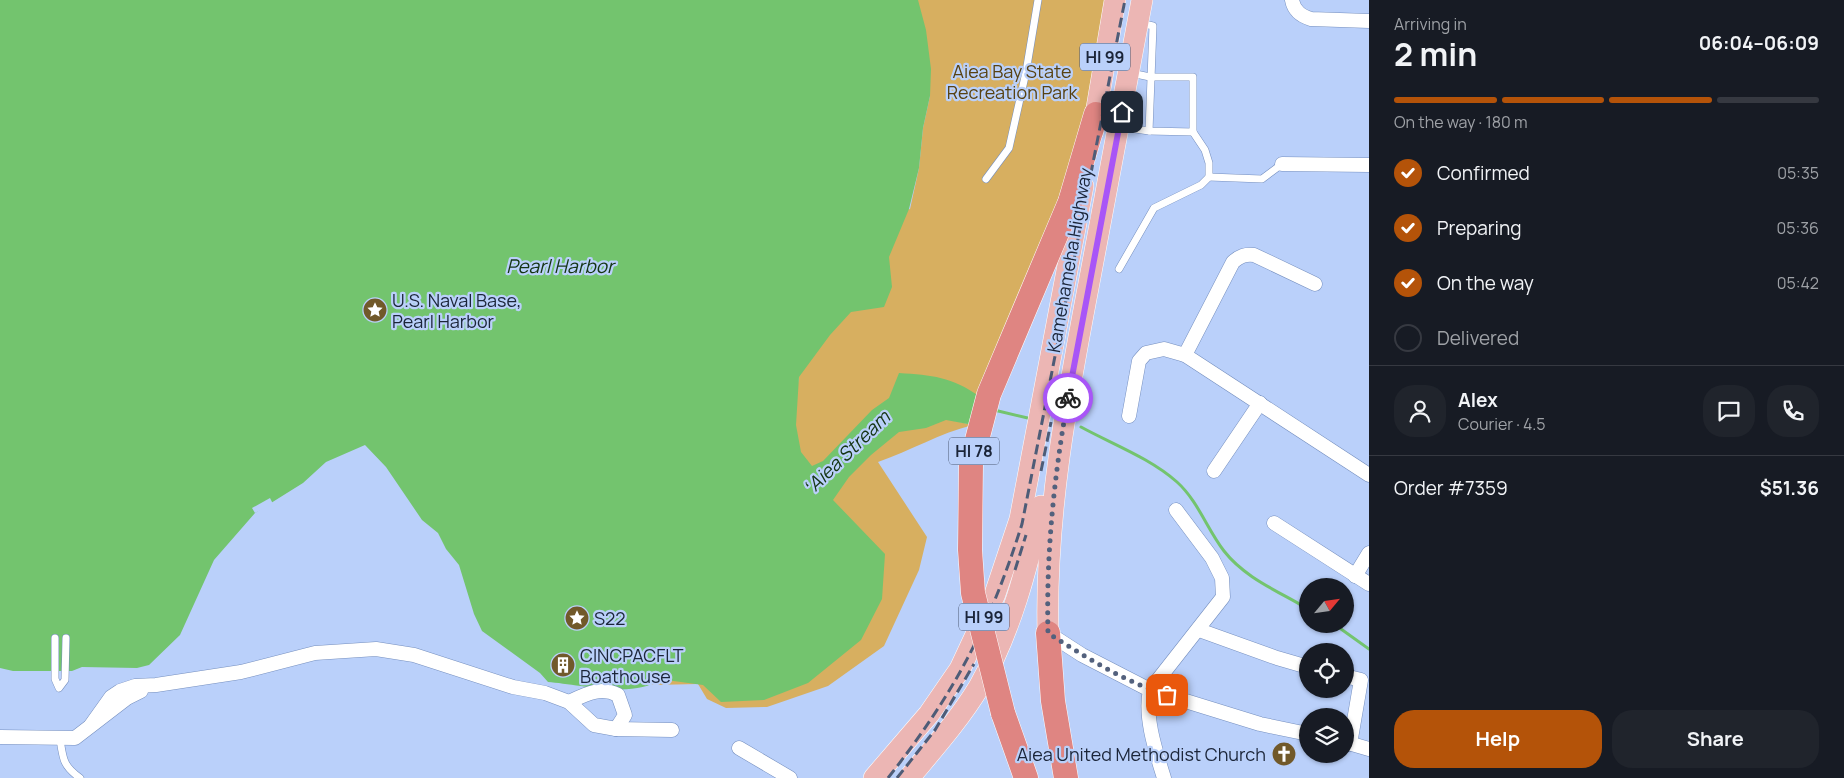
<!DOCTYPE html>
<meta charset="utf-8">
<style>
body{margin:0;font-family:Manrope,sans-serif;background:#20242c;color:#f1f3f6;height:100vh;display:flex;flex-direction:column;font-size:19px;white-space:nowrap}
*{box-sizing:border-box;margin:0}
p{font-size:16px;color:#9ea1a6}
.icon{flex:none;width:28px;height:28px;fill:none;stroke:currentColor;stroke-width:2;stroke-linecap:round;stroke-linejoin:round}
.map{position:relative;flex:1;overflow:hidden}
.drawer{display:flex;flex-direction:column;background:#171b24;width:475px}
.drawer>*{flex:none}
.needle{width:32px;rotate:61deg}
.fabs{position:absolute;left:1299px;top:578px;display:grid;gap:10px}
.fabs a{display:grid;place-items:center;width:55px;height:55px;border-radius:50%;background:#171b24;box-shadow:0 1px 4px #0004;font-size:25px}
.pin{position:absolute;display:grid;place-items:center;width:42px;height:42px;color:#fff;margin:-21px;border-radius:10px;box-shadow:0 2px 8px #0006}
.courier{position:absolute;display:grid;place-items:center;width:50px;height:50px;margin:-25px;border:4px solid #a855f7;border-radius:50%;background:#fff;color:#222;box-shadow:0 1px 6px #0007}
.overview em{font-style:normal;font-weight:700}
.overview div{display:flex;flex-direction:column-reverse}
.overview{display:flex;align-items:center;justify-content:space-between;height:85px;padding:0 25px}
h1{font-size:32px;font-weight:700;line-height:38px}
.bar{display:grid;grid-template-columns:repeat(4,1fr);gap:8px 5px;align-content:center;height:60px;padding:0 25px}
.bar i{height:6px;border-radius:4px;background:#363941}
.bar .selected{background:#b45309}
.bar p{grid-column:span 4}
.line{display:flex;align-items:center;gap:12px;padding:0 25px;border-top:1px solid #363941}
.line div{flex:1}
.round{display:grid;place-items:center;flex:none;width:52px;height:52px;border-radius:20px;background:#20242c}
ol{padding:0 25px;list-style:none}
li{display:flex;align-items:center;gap:15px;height:55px}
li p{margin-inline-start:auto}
li .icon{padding:5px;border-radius:50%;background:#b45309;color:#fff;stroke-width:4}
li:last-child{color:#9ea1a6}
li i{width:28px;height:28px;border:2px solid #363941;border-radius:50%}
.primary-button{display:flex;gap:10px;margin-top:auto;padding:10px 25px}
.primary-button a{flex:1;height:58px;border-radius:20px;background:#b45309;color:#fff;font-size:20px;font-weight:700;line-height:58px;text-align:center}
.primary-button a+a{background:#20242c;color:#f1f3f6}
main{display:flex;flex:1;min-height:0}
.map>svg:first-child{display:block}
.green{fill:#d7af60}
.water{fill:#73c46e}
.pier{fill:#bad0fa}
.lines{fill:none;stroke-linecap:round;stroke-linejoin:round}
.stream{stroke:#73c46e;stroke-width:3}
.lane-casing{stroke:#758fbf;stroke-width:8}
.street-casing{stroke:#758fbf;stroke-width:15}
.primary-casing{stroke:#fff;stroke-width:22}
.highway-casing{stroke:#fff;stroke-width:25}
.lane{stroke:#fff;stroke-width:7}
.street{stroke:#fff;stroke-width:14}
.primary{stroke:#ecb6b4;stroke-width:21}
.highway{stroke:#df8582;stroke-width:24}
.rail{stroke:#4e5c77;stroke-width:3;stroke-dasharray:10 5;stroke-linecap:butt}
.highway-bridge-casing{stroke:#fff;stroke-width:25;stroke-linecap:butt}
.highway-bridge{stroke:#df8582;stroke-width:24}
.done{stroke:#53617d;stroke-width:5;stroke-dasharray:0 9}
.route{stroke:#a855f7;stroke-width:6}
.labels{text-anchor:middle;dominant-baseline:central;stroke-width:4.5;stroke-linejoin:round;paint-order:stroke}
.shield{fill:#bad0fa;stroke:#4b5873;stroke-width:1}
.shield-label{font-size:16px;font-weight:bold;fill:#1b2539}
.park-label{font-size:18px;fill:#584212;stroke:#bad0fa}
.street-label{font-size:18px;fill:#1b2539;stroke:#bad0fa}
.poi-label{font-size:18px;fill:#1b2539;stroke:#bad0fa;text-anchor:start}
.water-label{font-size:19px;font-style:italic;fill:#143412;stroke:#bad0fa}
</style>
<main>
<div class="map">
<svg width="1369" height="778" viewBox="0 0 1369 778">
<rect width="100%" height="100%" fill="#bad0fa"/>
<!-- green -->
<g class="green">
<polygon points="901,0 1110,0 1079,149 979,420 945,386 807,483 790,435 802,357 894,213 910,209 919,168 923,128 930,96"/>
<path d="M918 413 973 425C940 433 910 451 878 462L927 537 919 570 884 646 828 686 767 707 726 708 707 699 698 684 653 685 646 679 821 514 837 480Z"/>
</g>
<!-- water -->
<path class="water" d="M0 0H918L926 30 931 69 930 96 923 128 919 168 909 209 889 257 892 287 884 307 851 312 830 335 799 377 796 425 801 452 812 466 823 461 872 410 889 398 899 373C932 375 952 377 979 396L973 425 946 420 926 428 899 432 871 455 849 477 833 500 885 554 882 599 861 640 808 683 764 700 721 702 703 685 659 679C638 699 576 684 548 682L540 673 482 631 474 614 459 565 446 549 438 533 422 520 386 467 365 445 326 462 303 483 255 513 214 560 180 635 149 665 137 668 82 667 72 671H13L0 668Z"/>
<!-- pier -->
<polygon class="pier" points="270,498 273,504 255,513 252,508"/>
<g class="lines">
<!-- stream -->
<g class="stream">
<polyline points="994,410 1032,419"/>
<path d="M1081 427C1112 444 1150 458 1177 482 1198 501 1207 529 1224 551 1245 578 1278 591 1308 609"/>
<polyline points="1334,624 1369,649"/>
</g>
<defs>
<g id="lane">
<polyline points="1140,23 1153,26 1149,131"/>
<polyline points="1122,127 1149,131 1193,132"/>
<polyline points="1209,177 1262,179 1282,164"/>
<polyline points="986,179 1009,148 1026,72 1038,0"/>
<polyline points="1119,269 1154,208 1201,185 1209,177 1209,163 1205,150 1193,132 1193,77 1150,77 1131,73"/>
<polyline points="55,638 55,679 59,688 65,680 66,638"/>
<path d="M60 739C63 759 63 766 80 778"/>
</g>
<g id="street">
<path d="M1292 0C1294 11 1301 16 1311 19L1369 21"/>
<polyline points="1282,164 1369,165"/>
<path d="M1185 355 1233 262C1240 256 1245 254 1254 255L1315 284"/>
<polyline points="1129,416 1139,361 1146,353 1164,349 1185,355 1369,475"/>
<polyline points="1214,471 1260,403"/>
<polyline points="1274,523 1369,584"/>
<polyline points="1355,576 1369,553"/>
<polyline points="1199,630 1277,658 1308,667"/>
<polyline points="1048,633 1082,655 1150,690 1260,724 1308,734"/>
<polyline points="1345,676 1361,680 1350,744"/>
<path d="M569 702C586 694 601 686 618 695L625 715 616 729"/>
<polyline points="91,725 111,697 120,691 135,686 156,685 241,672 315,653 376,649 414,655 513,687 545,693 569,702 594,725 616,729 672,730"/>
<polyline points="0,737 75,738 127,698 141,691"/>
<polyline points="1345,742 1369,749"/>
<polyline points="739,748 790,778"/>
<path d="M1164 778C1156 752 1144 717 1150 690L1223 597 1222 578 1212 558 1176 510"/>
</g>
<g id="primary">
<polyline points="1093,131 1115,0"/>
<path d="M1048 633C1045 514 1067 399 1089 283 1107 189 1124 94 1142 0"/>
<polyline points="874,778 929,714 960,669 995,594 1020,519 1083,186"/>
<path d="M909 778C933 749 959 720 979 687 1011 631 1027 568 1041 506"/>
</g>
<g id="highway">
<polyline points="1070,202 1096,114"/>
<polyline points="1048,633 1053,701 1066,778"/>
<polyline points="1003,713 1026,778"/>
</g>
</defs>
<!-- lane casing -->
<use href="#lane" class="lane-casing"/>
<!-- street casing -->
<use href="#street" class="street-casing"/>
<!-- primary casing -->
<use href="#primary" class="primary-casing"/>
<!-- highway casing -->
<use href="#highway" class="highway-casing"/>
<!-- lane -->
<use href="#lane" class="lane"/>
<!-- street -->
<use href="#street" class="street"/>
<!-- primary -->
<use href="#primary" class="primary"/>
<!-- highway -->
<use href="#highway" class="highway"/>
<!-- rail -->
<g class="rail">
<polyline points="1041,471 1051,422"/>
<polyline points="1015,570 1026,535"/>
<path d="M888 778C954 694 990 626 1022 524L1125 0"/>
<polyline points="897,778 935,730 974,664"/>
</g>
<defs>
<polyline id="highway-bridge" points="1003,713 973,593 970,550 971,463 989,394 1070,202"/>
</defs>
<!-- highway-bridge casing -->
<use href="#highway-bridge" class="highway-bridge-casing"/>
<!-- highway-bridge -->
<use href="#highway-bridge" class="highway-bridge"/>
</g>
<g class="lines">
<!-- done -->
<path class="done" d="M1068 398C1054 476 1046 554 1048 633 1085 657 1125 682 1167 695"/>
<!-- route -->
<polyline class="route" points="1068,398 1122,112"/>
</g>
<!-- icons -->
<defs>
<symbol id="sight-disc" viewBox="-11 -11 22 22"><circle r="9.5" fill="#71592a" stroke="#bad0fa"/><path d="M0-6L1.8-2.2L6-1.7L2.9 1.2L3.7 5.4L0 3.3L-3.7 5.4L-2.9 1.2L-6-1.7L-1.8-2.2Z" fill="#fff"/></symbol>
<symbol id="building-disc" viewBox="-11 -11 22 22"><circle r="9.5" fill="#71592a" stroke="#bad0fa"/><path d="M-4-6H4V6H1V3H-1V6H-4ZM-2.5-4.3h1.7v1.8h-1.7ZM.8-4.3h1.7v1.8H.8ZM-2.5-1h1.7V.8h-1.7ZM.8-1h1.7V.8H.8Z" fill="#fff"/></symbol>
<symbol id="church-disc" viewBox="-11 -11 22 22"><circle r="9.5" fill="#71592a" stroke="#bad0fa"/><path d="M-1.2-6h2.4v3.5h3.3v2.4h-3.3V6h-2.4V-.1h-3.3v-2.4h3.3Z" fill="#fff"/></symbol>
</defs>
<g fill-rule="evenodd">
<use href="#sight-disc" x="361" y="296" width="28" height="28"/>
<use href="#sight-disc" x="563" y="604" width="28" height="28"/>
<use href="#building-disc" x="549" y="651" width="28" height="28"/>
<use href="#church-disc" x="1270" y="740" width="28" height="28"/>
</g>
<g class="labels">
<!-- shield labels -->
<g class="shield">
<rect x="1080" y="43.5" width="50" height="27" rx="4"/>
<rect x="949" y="437.5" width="50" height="27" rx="4"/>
<rect x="959" y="603.5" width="50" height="27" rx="4"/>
</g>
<g class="shield-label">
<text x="1105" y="57">HI 99</text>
<text x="974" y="451">HI 78</text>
<text x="984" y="617">HI 99</text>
</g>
<!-- park labels -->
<g class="park-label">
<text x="1012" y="71">Aiea Bay State<tspan x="1012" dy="21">Recreation Park</tspan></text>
</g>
<!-- street labels -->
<g class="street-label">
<text transform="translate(1069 260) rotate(-80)">Kamehameha Highway</text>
</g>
<!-- poi labels -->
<g class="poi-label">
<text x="392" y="300">U.S. Naval Base,<tspan x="392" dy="21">Pearl Harbor</tspan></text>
<text x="594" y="618">S22</text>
<text x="580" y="655">CINCPACFLT<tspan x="580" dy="21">Boathouse</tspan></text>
<text x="1266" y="754" text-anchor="end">Aiea United Methodist Church</text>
</g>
<!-- water labels -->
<g class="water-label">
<text x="560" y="266">Pearl Harbor</text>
<text transform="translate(847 452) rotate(-44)">ʻAiea Stream</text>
</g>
</g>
</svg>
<div class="fabs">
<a><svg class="needle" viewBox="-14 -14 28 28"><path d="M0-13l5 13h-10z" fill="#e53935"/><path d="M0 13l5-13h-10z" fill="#9ea1a6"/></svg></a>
<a><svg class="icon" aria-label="locate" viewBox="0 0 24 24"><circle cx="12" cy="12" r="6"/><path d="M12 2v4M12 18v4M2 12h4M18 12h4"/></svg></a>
<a><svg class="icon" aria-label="layers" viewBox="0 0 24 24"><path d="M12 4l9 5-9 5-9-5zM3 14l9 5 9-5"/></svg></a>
</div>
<div class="pin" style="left:1167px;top:695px;background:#ea580c"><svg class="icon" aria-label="bag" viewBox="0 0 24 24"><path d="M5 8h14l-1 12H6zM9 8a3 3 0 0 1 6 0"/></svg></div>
<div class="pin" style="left:1122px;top:112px;background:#1f2937"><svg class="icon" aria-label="home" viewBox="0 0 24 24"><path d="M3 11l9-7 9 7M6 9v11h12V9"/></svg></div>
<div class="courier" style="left:1068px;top:398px"><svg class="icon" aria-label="bike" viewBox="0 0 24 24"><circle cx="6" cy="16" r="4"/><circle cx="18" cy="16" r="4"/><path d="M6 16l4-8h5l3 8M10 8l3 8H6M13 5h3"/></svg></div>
</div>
<section class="drawer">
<div class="overview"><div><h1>2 min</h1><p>Arriving in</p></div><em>06:04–06:09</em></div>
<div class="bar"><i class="selected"></i><i class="selected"></i><i class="selected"></i><i></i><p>On the way · 180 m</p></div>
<ol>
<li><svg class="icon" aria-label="check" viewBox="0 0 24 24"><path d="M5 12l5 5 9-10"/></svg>Confirmed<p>05:35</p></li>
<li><svg class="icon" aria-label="check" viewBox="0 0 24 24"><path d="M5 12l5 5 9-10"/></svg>Preparing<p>05:36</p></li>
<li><svg class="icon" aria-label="check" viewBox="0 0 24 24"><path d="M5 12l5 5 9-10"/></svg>On the way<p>05:42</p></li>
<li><i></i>Delivered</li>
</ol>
<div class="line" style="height:90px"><a class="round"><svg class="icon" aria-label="person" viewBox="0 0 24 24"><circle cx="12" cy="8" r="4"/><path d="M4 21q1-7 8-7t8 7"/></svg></a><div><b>Alex</b><p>Courier · 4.5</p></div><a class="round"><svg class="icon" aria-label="chat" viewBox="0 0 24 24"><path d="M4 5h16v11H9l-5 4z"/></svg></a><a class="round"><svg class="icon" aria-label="phone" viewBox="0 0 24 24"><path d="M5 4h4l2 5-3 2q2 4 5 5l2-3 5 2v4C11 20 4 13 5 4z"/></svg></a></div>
<div class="line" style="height:65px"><div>Order #7359</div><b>$51.36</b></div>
<div class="primary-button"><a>Help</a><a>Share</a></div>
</section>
</main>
